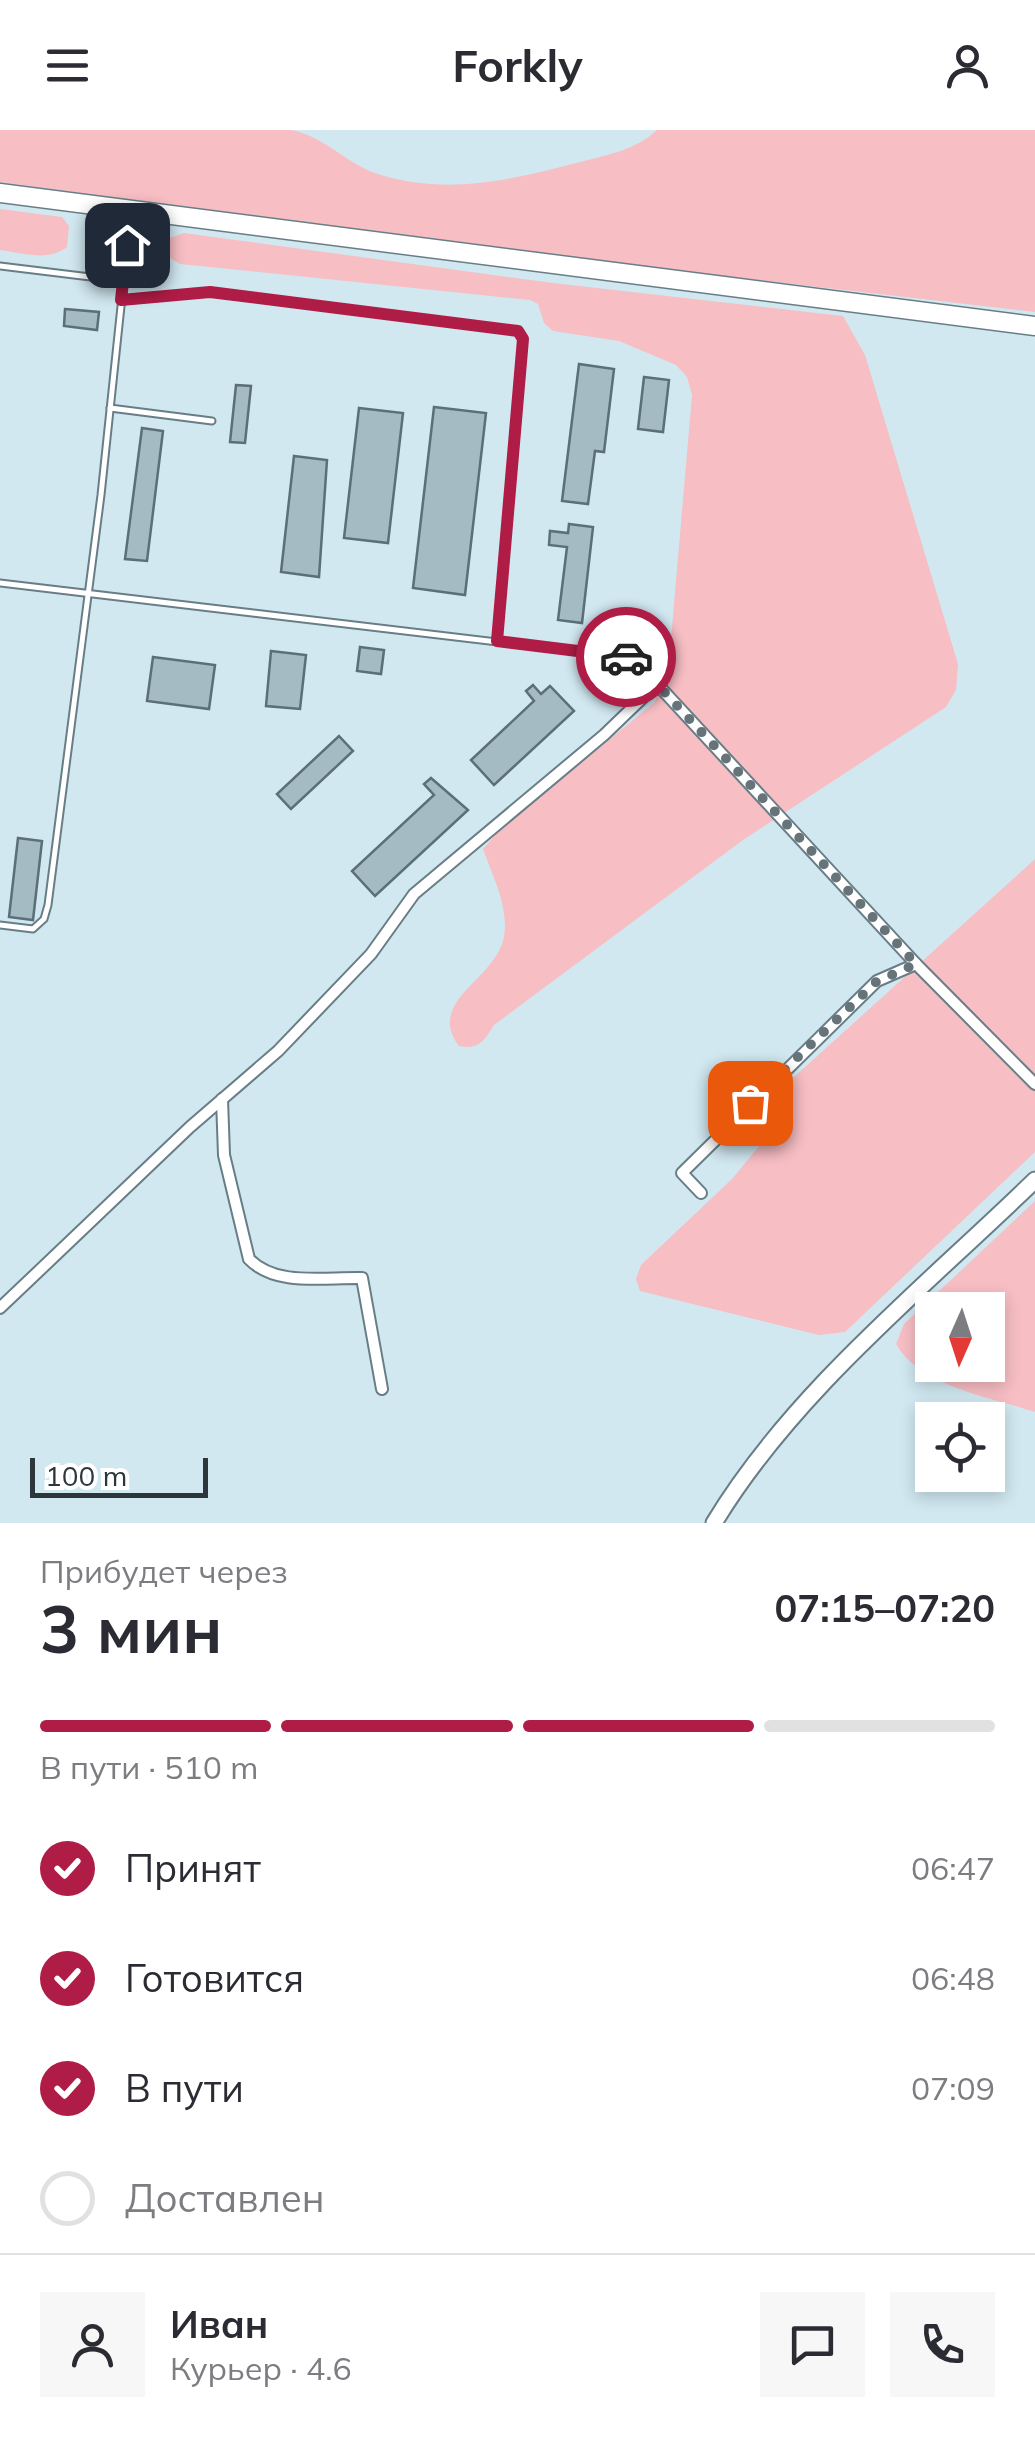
<!DOCTYPE html>
<html lang="ru">
<meta charset="utf-8">
<style>
body{margin:0;font-family:Mulish,sans-serif;background:#f7f7f7;color:#2b2b33;height:100vh;display:flex;flex-direction:column;font-size:38px;white-space:nowrap}
*{box-sizing:border-box;margin:0}
p{font-size:32px;color:#7c7c81}
.icon{flex:none;width:55px;height:55px;fill:none;stroke:currentColor;stroke-width:2;stroke-linecap:round;stroke-linejoin:round}
.map{position:relative;height:1393px;overflow:hidden}
.panel{display:flex;flex-direction:column;background:#fff;flex:1}
.panel>*{flex:none}
.needle{width:65px;rotate:183deg}
.buttons{position:absolute;left:915px;top:1162px;display:grid;gap:20px}
.buttons a{display:grid;place-items:center;width:90px;height:90px;border-radius:0px;background:#fff;box-shadow:0 5px 15px #0003;font-size:50px}
.scale{position:absolute;left:30px;bottom:25px;width:178px;box-sizing:border-box;padding-left:10px;border:5px solid #2d363a;border-top:0;font-size:28px;line-height:35px;white-space:nowrap;color:#2d363a;-webkit-text-stroke:8px #fff;paint-order:stroke}
.pin{position:absolute;display:grid;place-items:center;width:85px;height:85px;color:#fff;margin:-42px;border-radius:20px;box-shadow:0 5px 15px #0006}
.courier{position:absolute;display:grid;place-items:center;width:100px;height:100px;margin:-50px;border:8px solid #af1c46;border-radius:50%;background:#fff;color:#222;box-shadow:0 2px 12px #0007}
.summary em{font-style:normal;font-weight:700}
.summary div{display:flex;flex-direction:column-reverse}
.summary{display:flex;align-items:center;justify-content:space-between;height:170px;padding:0 40px}
h1{font-size:65px;font-weight:700;line-height:75px}
.bar{display:grid;grid-template-columns:repeat(4,1fr);gap:15px 10px;align-content:center;height:120px;padding:0 40px}
.bar i{height:12px;border-radius:8px;background:#e1e1e2}
.bar .on{background:#af1c46}
.bar p{grid-column:span 4}
.line{display:flex;align-items:center;gap:25px;padding:0 40px;border-top:2px solid #e1e1e2}
.line div{flex:1}
.round{display:grid;place-items:center;flex:none;width:105px;height:105px;border-radius:0px;background:#f7f7f7}
ol{padding:0 40px;list-style:none}
li{display:flex;align-items:center;gap:30px;height:110px}
li p{margin-inline-start:auto}
li .icon{padding:10px;border-radius:50%;background:#af1c46;color:#fff;stroke-width:4}
li:last-child{color:#7c7c81}
li i{width:55px;height:55px;border:5px solid #e1e1e2;border-radius:50%}
header{display:flex;justify-content:space-between;align-items:center;height:130px;padding:0 40px;background:#fff;font-size:45px;font-weight:700}
.map>svg:first-child{display:block}
.green{fill:#f7bec4;fill-rule:evenodd}
.building{fill:#a5bbc4;stroke:#5a6f78;stroke-width:2.5}
.lines{fill:none;stroke-linecap:round;stroke-linejoin:round}
.service-casing{stroke:#687d86;stroke-width:9}
.minor-casing{stroke:#687d86;stroke-width:14}
.secondary-casing{stroke:#687d86;stroke-width:19}
.primary-casing{stroke:#687d86;stroke-width:21}
.service{stroke:#fff;stroke-width:5}
.minor{stroke:#fff;stroke-width:10}
.secondary{stroke:#fff;stroke-width:15}
.primary{stroke:#fff;stroke-width:18}
.done{stroke:#66747a;stroke-width:10;stroke-dasharray:0 18}
.route{stroke:#af1c46;stroke-width:12}
</style>
<header><svg class="icon" aria-label="menu" viewBox="0 0 24 24"><path d="M4 6h16M4 12h16M4 18h16"/></svg>Forkly<svg class="icon" aria-label="person" viewBox="0 0 24 24"><circle cx="12" cy="8" r="4"/><path d="M4 21q1-7 8-7t8 7"/></svg></header>
<div class="map">
<svg width="1035" height="1393" viewBox="0 0 1035 1393">
<rect width="100%" height="100%" fill="#d1e8f1"/>
<!-- green -->
<g class="green">
<path d="M0 0H290C322 4 346 34 378 44 448 66 511 50 580 32 607 25 636 20 657 0H1035V182L557 127 0 52Z"/>
<path d="M0 79 62 87 69 96 67 117C48 132 23 123 0 120Z"/>
<path d="M184 103 553 153 843 186 865 225 958 534 956 560 946 577 743 710 494 895C484 911 479 920 459 916 426 872 492 851 503 811 511 781 493 747 483 719L504 695 654 573 668 544 692 265 687 247 676 235 619 211 553 201 544 193 538 174 530 170 180 134 165 125 164 110Z"/>
<polygon points="1035,729 1035,1022 845,1202 819,1205 640,1161 636,1149 641,1135 732,1049 760,1015 765,989 783,957"/>
<path d="M1035 1071V1282C991 1267 920 1257 896 1214L904 1194ZM932 1180H988V1235H932Z"/>
</g>
<!-- building -->
<g class="building">
<polygon points="65,179 99,182 97,200 64,196"/>
<polygon points="579,234 614,239 604,322 595,321 588,374 562,371"/>
<polygon points="644,247 669,250 663,302 638,299"/>
<polygon points="236,255 251,256 245,313 230,312"/>
<polygon points="434,277 486,283 465,465 413,458"/>
<polygon points="359,278 403,283 388,413 344,408"/>
<polygon points="142,298 163,301 147,431 125,429"/>
<polygon points="294,326 327,330 319,447 281,442"/>
<polygon points="569,394 593,397 582,493 558,490 567,417 549,415 550,401 568,403"/>
<polygon points="360,517 384,520 381,544 357,541"/>
<polygon points="271,521 306,525 300,579 266,576"/>
<polygon points="153,527 215,535 209,579 147,571"/>
<polygon points="533,555 541,564 550,556 574,581 494,655 471,630 534,571 526,561"/>
<polygon points="339,606 353,621 291,679 277,664"/>
<polygon points="431,648 468,680 375,766 352,741 434,665 424,654"/>
<polygon points="18,708 42,711 33,790 9,787"/>
</g>
<g class="lines">
<defs>
<g id="service">
<polyline points="0,136 123,151"/>
<polyline points="122,171 210,162 518,201 523,209 497,511"/>
<polyline points="110,278 212,291"/>
<polyline points="0,453 632,528"/>
<polyline points="0,795 33,799 44,789 48,775 101,365 131,82"/>
</g>
<g id="minor">
<polyline points="633,528 916,834 1035,954"/>
<path d="M222 969 224 1025 249 1129C276 1157 325 1147 362 1148L382 1259"/>
<polyline points="750,973 770,994"/>
<polyline points="701,1063 682,1043 877,851 916,834"/>
<polyline points="0,1178 190,997 278,921 371,824 414,764 604,605 657,554"/>
</g>
<path id="secondary" d="M714 1393C793 1262 926 1156 1035 1050"/>
<polyline id="primary" points="0,63 1035,196"/>
</defs>
<!-- service casing -->
<use href="#service" class="service-casing"/>
<!-- minor casing -->
<use href="#minor" class="minor-casing"/>
<!-- secondary casing -->
<use href="#secondary" class="secondary-casing"/>
<!-- primary casing -->
<use href="#primary" class="primary-casing"/>
<!-- service -->
<use href="#service" class="service"/>
<!-- minor -->
<use href="#minor" class="minor"/>
<!-- secondary -->
<use href="#secondary" class="secondary"/>
<!-- primary -->
<use href="#primary" class="primary"/>
</g>
<g class="lines">
<!-- done -->
<polyline class="done" points="626,527 633,528 916,834 876,852 750,973"/>
<!-- route -->
<polyline class="route" points="127,115 121,170 210,162 518,201 523,209 497,511 626,527"/>
</g>
</svg>
<div class="buttons">
<a><svg class="needle" viewBox="-14 -14 28 28"><path d="M0-13l5 13h-10z" fill="#e53935"/><path d="M0 13l5-13h-10z" fill="#7c7c81"/></svg></a>
<a><svg class="icon" aria-label="locate" viewBox="0 0 24 24"><circle cx="12" cy="12" r="6"/><path d="M12 2v4M12 18v4M2 12h4M18 12h4"/></svg></a>
</div>
<div class="scale">100 m</div>
<div class="pin" style="left:750px;top:973px;background:#ea580c"><svg class="icon" aria-label="bag" viewBox="0 0 24 24"><path d="M5 8h14l-1 12H6zM9 8a3 3 0 0 1 6 0"/></svg></div>
<div class="pin" style="left:127px;top:115px;background:#1f2937"><svg class="icon" aria-label="home" viewBox="0 0 24 24"><path d="M3 11l9-7 9 7M6 9v11h12V9"/></svg></div>
<div class="courier" style="left:626px;top:527px"><svg class="icon" aria-label="car" viewBox="0 0 24 24"><path d="M5 17H2v-5l4-1 3-4h7l3 4 3 1v5h-3M9 17h6M6 11h13"/><circle cx="7" cy="17" r="2"/><circle cx="17" cy="17" r="2"/></svg></div>
</div>
<section class="panel">
<div class="summary"><div><h1>3 мин</h1><p>Прибудет через</p></div><em>07:15–07:20</em></div>
<div class="bar"><i class="on"></i><i class="on"></i><i class="on"></i><i></i><p>В пути · 510 m</p></div>
<ol>
<li><svg class="icon" aria-label="check" viewBox="0 0 24 24"><path d="M5 12l5 5 9-10"/></svg>Принят<p>06:47</p></li>
<li><svg class="icon" aria-label="check" viewBox="0 0 24 24"><path d="M5 12l5 5 9-10"/></svg>Готовится<p>06:48</p></li>
<li><svg class="icon" aria-label="check" viewBox="0 0 24 24"><path d="M5 12l5 5 9-10"/></svg>В пути<p>07:09</p></li>
<li><i></i>Доставлен</li>
</ol>
<div class="line" style="height:180px"><a class="round"><svg class="icon" aria-label="person" viewBox="0 0 24 24"><circle cx="12" cy="8" r="4"/><path d="M4 21q1-7 8-7t8 7"/></svg></a><div><b>Иван</b><p>Курьер · 4.6</p></div><a class="round"><svg class="icon" aria-label="chat" viewBox="0 0 24 24"><path d="M4 5h16v11H9l-5 4z"/></svg></a><a class="round"><svg class="icon" aria-label="phone" viewBox="0 0 24 24"><path d="M5 4h4l2 5-3 2q2 4 5 5l2-3 5 2v4C11 20 4 13 5 4z"/></svg></a></div>
</section>
